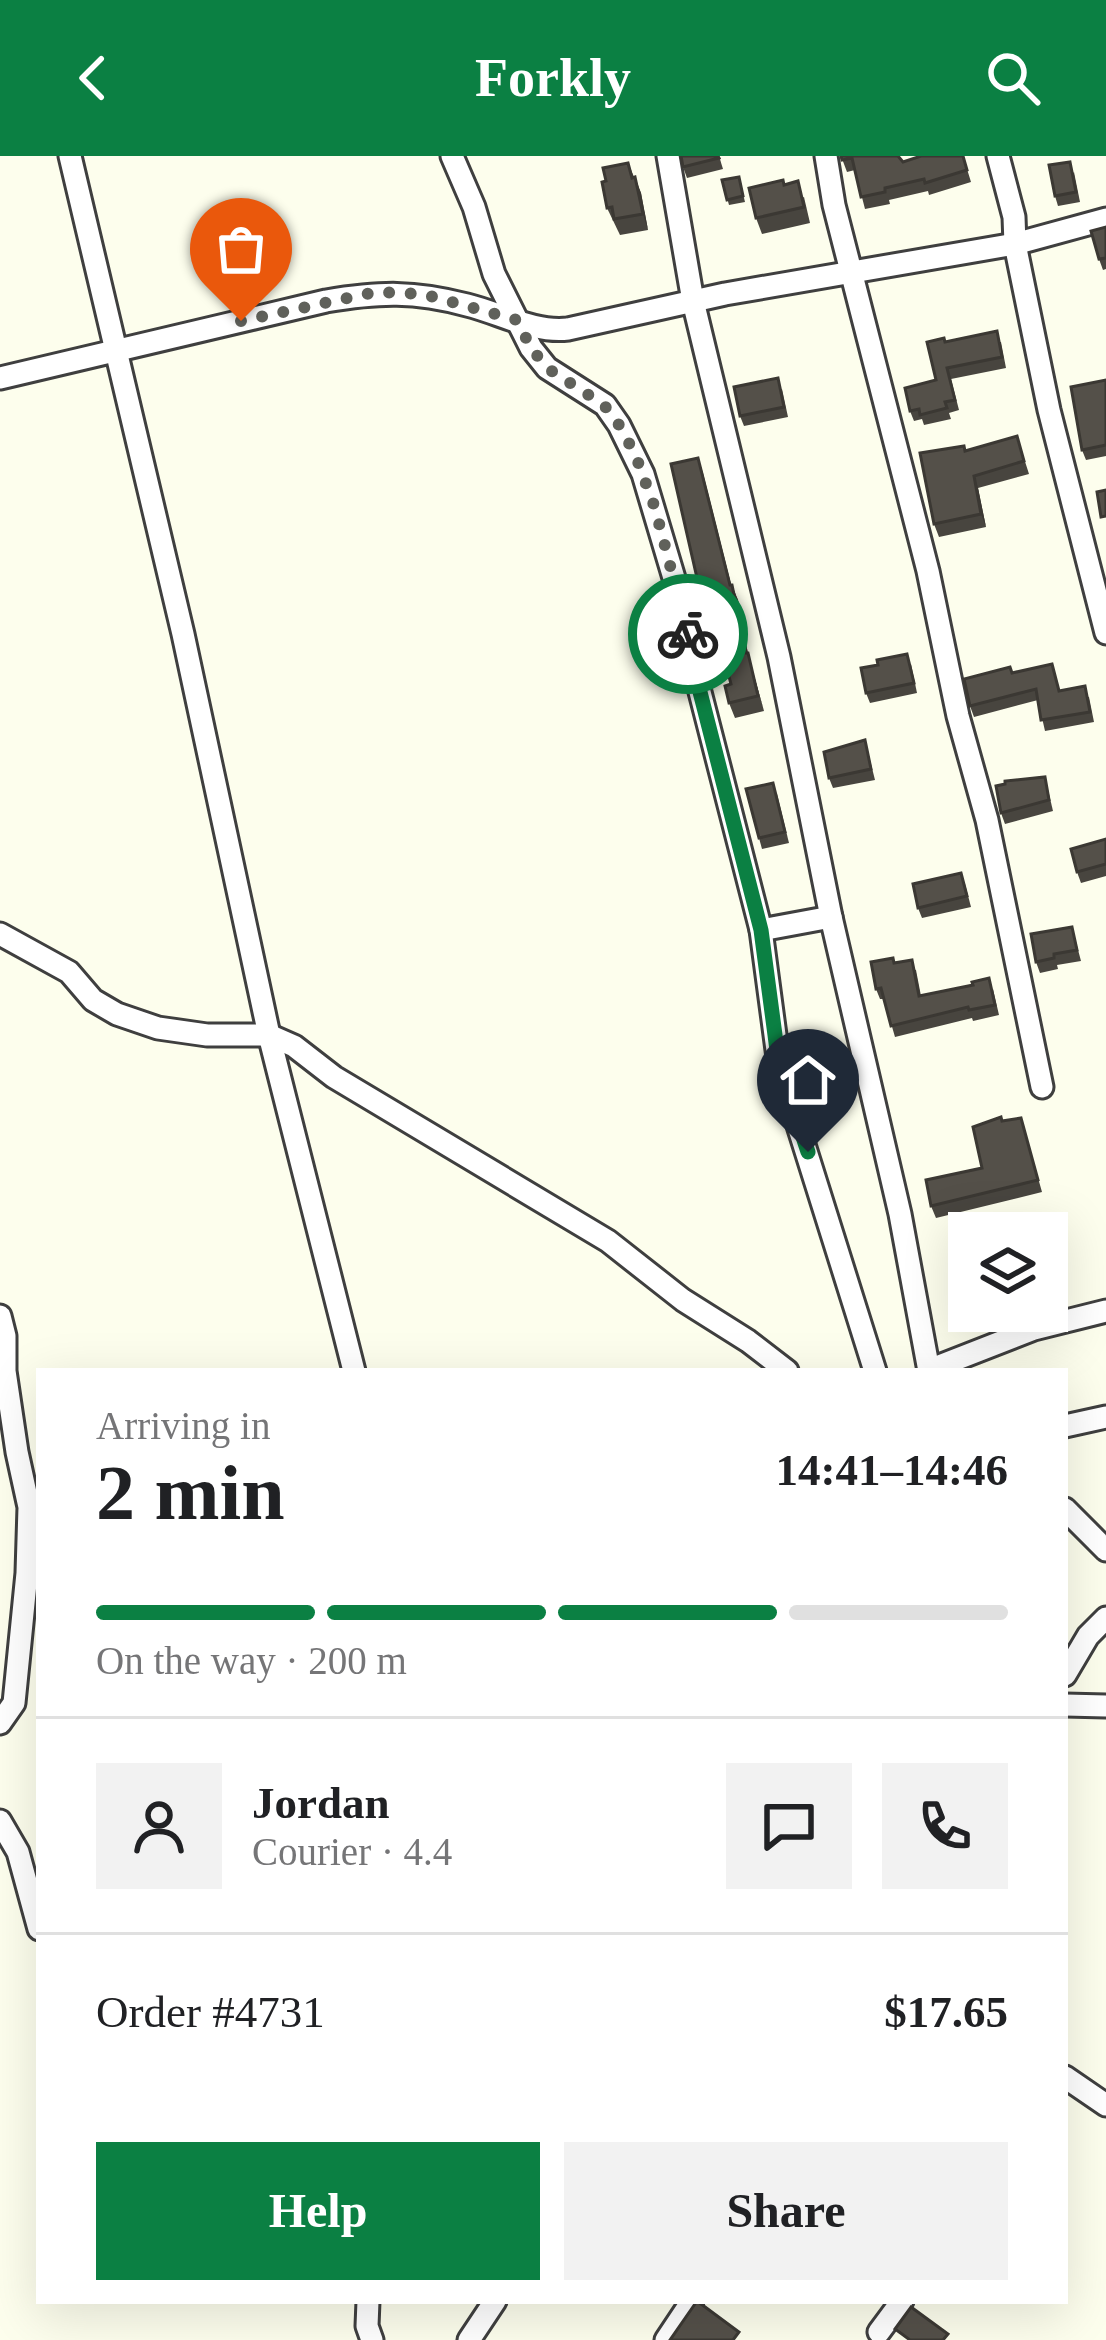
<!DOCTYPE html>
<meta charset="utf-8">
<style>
body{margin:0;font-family:"Times New Roman",serif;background:#f2f2f2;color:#202124;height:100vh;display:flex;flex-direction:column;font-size:45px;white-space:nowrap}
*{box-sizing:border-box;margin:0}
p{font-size:39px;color:#757577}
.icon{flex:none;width:66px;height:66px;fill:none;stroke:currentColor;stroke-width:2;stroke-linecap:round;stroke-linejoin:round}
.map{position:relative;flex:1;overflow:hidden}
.details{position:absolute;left:36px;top:1212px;width:1032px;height:936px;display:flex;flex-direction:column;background:#fff;border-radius:0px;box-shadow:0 12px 48px #0002}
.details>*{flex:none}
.buttons{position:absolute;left:948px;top:1056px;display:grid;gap:24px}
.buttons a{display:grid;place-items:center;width:120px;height:120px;border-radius:0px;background:#fff;box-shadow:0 12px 48px #0002;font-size:60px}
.pin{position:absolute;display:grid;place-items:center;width:102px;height:102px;color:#fff;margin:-123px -51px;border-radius:50% 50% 50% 0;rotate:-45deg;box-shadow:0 0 12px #0007}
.pin .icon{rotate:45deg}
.courier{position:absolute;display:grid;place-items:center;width:120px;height:120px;margin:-60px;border:9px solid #0b8043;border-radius:50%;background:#fff;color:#222;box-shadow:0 3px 15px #0007}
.overview em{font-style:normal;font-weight:800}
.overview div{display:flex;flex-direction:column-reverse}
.overview{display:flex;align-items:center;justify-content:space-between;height:204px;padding:0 60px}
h1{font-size:78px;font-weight:800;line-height:90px}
.bar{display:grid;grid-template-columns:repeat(4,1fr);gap:18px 12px;align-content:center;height:144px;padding:0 60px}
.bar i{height:15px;border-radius:9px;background:#e0e0e0}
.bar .current{background:#0b8043}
.bar p{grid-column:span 4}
.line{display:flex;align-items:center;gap:30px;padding:0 60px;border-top:3px solid #e0e0e0}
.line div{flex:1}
.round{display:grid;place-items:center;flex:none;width:126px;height:126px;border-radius:0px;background:#f2f2f2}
.action{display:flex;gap:24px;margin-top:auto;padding:24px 60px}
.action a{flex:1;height:138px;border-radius:0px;background:#0b8043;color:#fff;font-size:48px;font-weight:800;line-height:138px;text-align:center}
.action a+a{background:#f2f2f2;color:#202124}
header{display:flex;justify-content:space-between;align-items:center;height:156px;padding:0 60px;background:#0b8043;color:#fff;font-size:54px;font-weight:800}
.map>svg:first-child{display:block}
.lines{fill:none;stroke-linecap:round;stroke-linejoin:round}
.minor-casing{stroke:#3f3f3f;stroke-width:27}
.minor{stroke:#fff;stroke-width:21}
.wall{fill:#48453f}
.shaded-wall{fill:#3b3833}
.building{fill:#545049;stroke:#3b3833;stroke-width:3}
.done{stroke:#60615b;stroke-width:12;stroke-dasharray:0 21.6}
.route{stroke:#0b8043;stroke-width:15}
</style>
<header><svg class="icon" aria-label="back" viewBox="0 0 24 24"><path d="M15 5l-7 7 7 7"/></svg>Forkly<svg class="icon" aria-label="search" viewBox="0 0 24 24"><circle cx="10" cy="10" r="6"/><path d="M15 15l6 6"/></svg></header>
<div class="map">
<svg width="1106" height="2184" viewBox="0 0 1106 2184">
<rect width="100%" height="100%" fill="#fdfeed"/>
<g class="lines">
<defs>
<g id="minor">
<polyline points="70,0 183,478 269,879 354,1215"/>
<polyline points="452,0 474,51 494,118 531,192 547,212 605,249 619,269 643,318 682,449 700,536 761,774 779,909 875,1215"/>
<polyline points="668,0 693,145 779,501 831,761 900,1058 929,1215"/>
<polyline points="826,0 834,49 928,415 958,560 987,664 1042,931"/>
<polyline points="998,0 1014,61 1015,88 1049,254 1106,477"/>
<path d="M0 222 326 145C380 136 414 135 467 149 500 157 534 177 568 173L725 138 1015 88 1106 63"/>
<polyline points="761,774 831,761"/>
<polyline points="0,778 69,816 93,844 117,858 158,872 207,879 269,879 294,890 334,921 608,1085 683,1144 748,1185 787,1215"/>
<polyline points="0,1160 5,1180 5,1215 17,1296 29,1351 27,1417 14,1547 0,1567"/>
<polyline points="929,1214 1034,1173 1106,1155"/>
<polyline points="1065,1270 1106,1261"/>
<polyline points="1065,1353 1106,1394"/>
<polyline points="1065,1519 1088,1480 1106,1462"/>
<polyline points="1065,1549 1106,1550"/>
<polyline points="0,1665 18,1696 39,1773"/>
<polyline points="1065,1921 1106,1949"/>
<polyline points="368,2145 367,2170 372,2184"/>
<polyline points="879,2176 902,2145"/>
<polyline points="469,2184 495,2145"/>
<polyline points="666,2184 692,2145"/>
</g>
</defs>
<!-- minor casing -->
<use href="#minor" class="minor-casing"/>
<!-- minor -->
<use href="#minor" class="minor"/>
</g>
<!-- wall -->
<g class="wall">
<polygon points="719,0 723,13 687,22 683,11"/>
<polygon points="841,0 899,0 903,6 963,0 971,26 929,39 928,35 889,44 890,48 865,53 855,14 847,16"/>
<polygon points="628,7 641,37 648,74 620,79 607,52 606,25"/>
<polygon points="1074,16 1080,46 1058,50 1055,40"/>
<polygon points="739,21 745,46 729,49 722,24"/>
<polygon points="804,41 810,67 762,78 756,62"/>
<polygon points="1106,71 1106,113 1103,114 1099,103"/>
<polygon points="945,186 1001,186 1006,212 951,223 959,254 949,257 951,263 924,269 922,263 914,265 910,255 936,224"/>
<polygon points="1106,224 1106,300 1086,304 1082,294 1079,267"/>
<polygon points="782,233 788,261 744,270 740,260"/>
<polygon points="1021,293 1029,318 978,332 986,371 939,381 934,368 966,294"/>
<polygon points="698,302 731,429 738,444 748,498 764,555 735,562 729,547 731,528 723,497 720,497 718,493 715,494 710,479"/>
<polygon points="911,508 917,537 870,547 866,537"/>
<polygon points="1052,508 1060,535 1089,541 1094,566 1045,575 1038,544 974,561 970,550 1012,517"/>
<polygon points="865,584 875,624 833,632 829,622"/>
<polygon points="1045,621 1053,655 1005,668 1001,657"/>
<polygon points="777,638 789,687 762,693 759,682"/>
<polygon points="1106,683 1106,720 1081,727 1077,716"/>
<polygon points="965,728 971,751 922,762 918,752"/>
<polygon points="1072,771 1081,805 1057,809 1058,813 1040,817 1036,806"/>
<polygon points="894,807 916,814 921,840 993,833 999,859 973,865 972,862 895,881 884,843 880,843 876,833"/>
<polygon points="1021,962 1042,1036 936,1062 931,1050 982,1012 1002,965"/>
</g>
<!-- shaded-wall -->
<g class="shaded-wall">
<polygon points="635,21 641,37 648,74 643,58"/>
<polygon points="698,302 703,317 735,444 730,429"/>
<polygon points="974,320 978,332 986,371 981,358"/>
<polygon points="732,429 738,444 748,498 764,555 746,497"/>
</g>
<!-- building -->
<g class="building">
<polygon points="681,0 718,0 719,2 683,11"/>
<polygon points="841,0 898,0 903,6 921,0 963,0 967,14 925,27 924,23 885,32 885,36 861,41 852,2 842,4"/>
<polygon points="1070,6 1076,36 1055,40 1049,9"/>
<polygon points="628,7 632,22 635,21 643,58 614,63 612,51 607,52 602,26 606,25 603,12"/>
<polygon points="739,21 743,40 727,44 722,24"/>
<polygon points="783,24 784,29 798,25 804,51 756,62 749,32"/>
<polygon points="1106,71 1106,102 1099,103 1091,75"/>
<polygon points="997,175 1002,201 947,212 955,244 945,246 947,252 920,259 919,253 910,255 905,232 936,224 927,186 944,182 945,186"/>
<polygon points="778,222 784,251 740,260 734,231"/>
<polygon points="1106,224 1106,289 1082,294 1071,231"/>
<polygon points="1017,280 1024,305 974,320 981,358 934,368 920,297 964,290 965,295"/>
<polygon points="698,302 730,429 732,429 746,497 748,497 758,540 729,547 725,530 731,528 719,482 715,483 714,478 710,479 671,308"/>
<polygon points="1106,334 1106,360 1101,361 1097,336"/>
<polygon points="907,498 914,527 866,537 861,512 878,509 877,504"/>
<polygon points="1052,508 1059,535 1085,530 1090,556 1041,564 1036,533 970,550 964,523 1010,511 1012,517"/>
<polygon points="865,584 871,613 829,622 824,596"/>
<polygon points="1045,621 1049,644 1001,657 996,630 1005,628 1005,625"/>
<polygon points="773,627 785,676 759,682 746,633"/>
<polygon points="1106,683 1106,708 1077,716 1071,693"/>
<polygon points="961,717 967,740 918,752 913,728"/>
<polygon points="1072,771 1077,794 1054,798 1054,802 1036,806 1031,778"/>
<polygon points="893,802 894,807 912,804 919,840 973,829 972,826 989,822 995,849 969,854 968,851 891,870 881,832 876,833 871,806"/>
<polygon points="1001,961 1002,965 1021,962 1038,1024 931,1050 926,1024 982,1012 973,971"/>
<polygon points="697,2145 739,2176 733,2184 670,2184"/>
<polygon points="911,2151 948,2178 943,2184 910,2184 895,2173"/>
</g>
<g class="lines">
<!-- done -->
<polyline class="done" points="241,165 376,136 423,138 517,164 531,192 547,212 604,249 619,269 635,298 655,352 688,478"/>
<!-- route -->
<polyline class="route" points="688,478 700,536 761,774 779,909 808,996"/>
</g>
</svg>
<div class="buttons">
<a><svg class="icon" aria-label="layers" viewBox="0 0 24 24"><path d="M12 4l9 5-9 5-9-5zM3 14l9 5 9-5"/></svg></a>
</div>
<div class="pin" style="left:241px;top:165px;background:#ea580c"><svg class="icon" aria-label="bag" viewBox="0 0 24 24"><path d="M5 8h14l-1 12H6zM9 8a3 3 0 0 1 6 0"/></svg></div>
<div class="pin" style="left:808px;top:996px;background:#1f2937"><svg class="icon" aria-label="home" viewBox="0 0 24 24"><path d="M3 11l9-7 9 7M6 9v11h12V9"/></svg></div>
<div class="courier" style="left:688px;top:478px"><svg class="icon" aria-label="bike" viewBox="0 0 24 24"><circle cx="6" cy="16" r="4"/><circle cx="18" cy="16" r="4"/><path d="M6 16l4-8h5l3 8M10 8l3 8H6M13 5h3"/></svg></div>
<section class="details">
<div class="overview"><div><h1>2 min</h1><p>Arriving in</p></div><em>14:41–14:46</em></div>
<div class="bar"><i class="current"></i><i class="current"></i><i class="current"></i><i></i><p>On the way · 200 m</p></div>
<div class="line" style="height:216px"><a class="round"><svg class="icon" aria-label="person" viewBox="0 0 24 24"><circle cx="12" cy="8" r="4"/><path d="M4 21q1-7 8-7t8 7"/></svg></a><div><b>Jordan</b><p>Courier · 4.4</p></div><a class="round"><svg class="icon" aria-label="chat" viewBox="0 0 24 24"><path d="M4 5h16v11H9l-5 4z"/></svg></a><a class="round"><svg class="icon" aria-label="phone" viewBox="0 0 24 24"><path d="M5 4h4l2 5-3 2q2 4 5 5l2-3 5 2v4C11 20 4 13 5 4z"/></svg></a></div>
<div class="line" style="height:156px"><div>Order #4731</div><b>$17.65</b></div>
<div class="action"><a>Help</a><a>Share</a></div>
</section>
</div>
